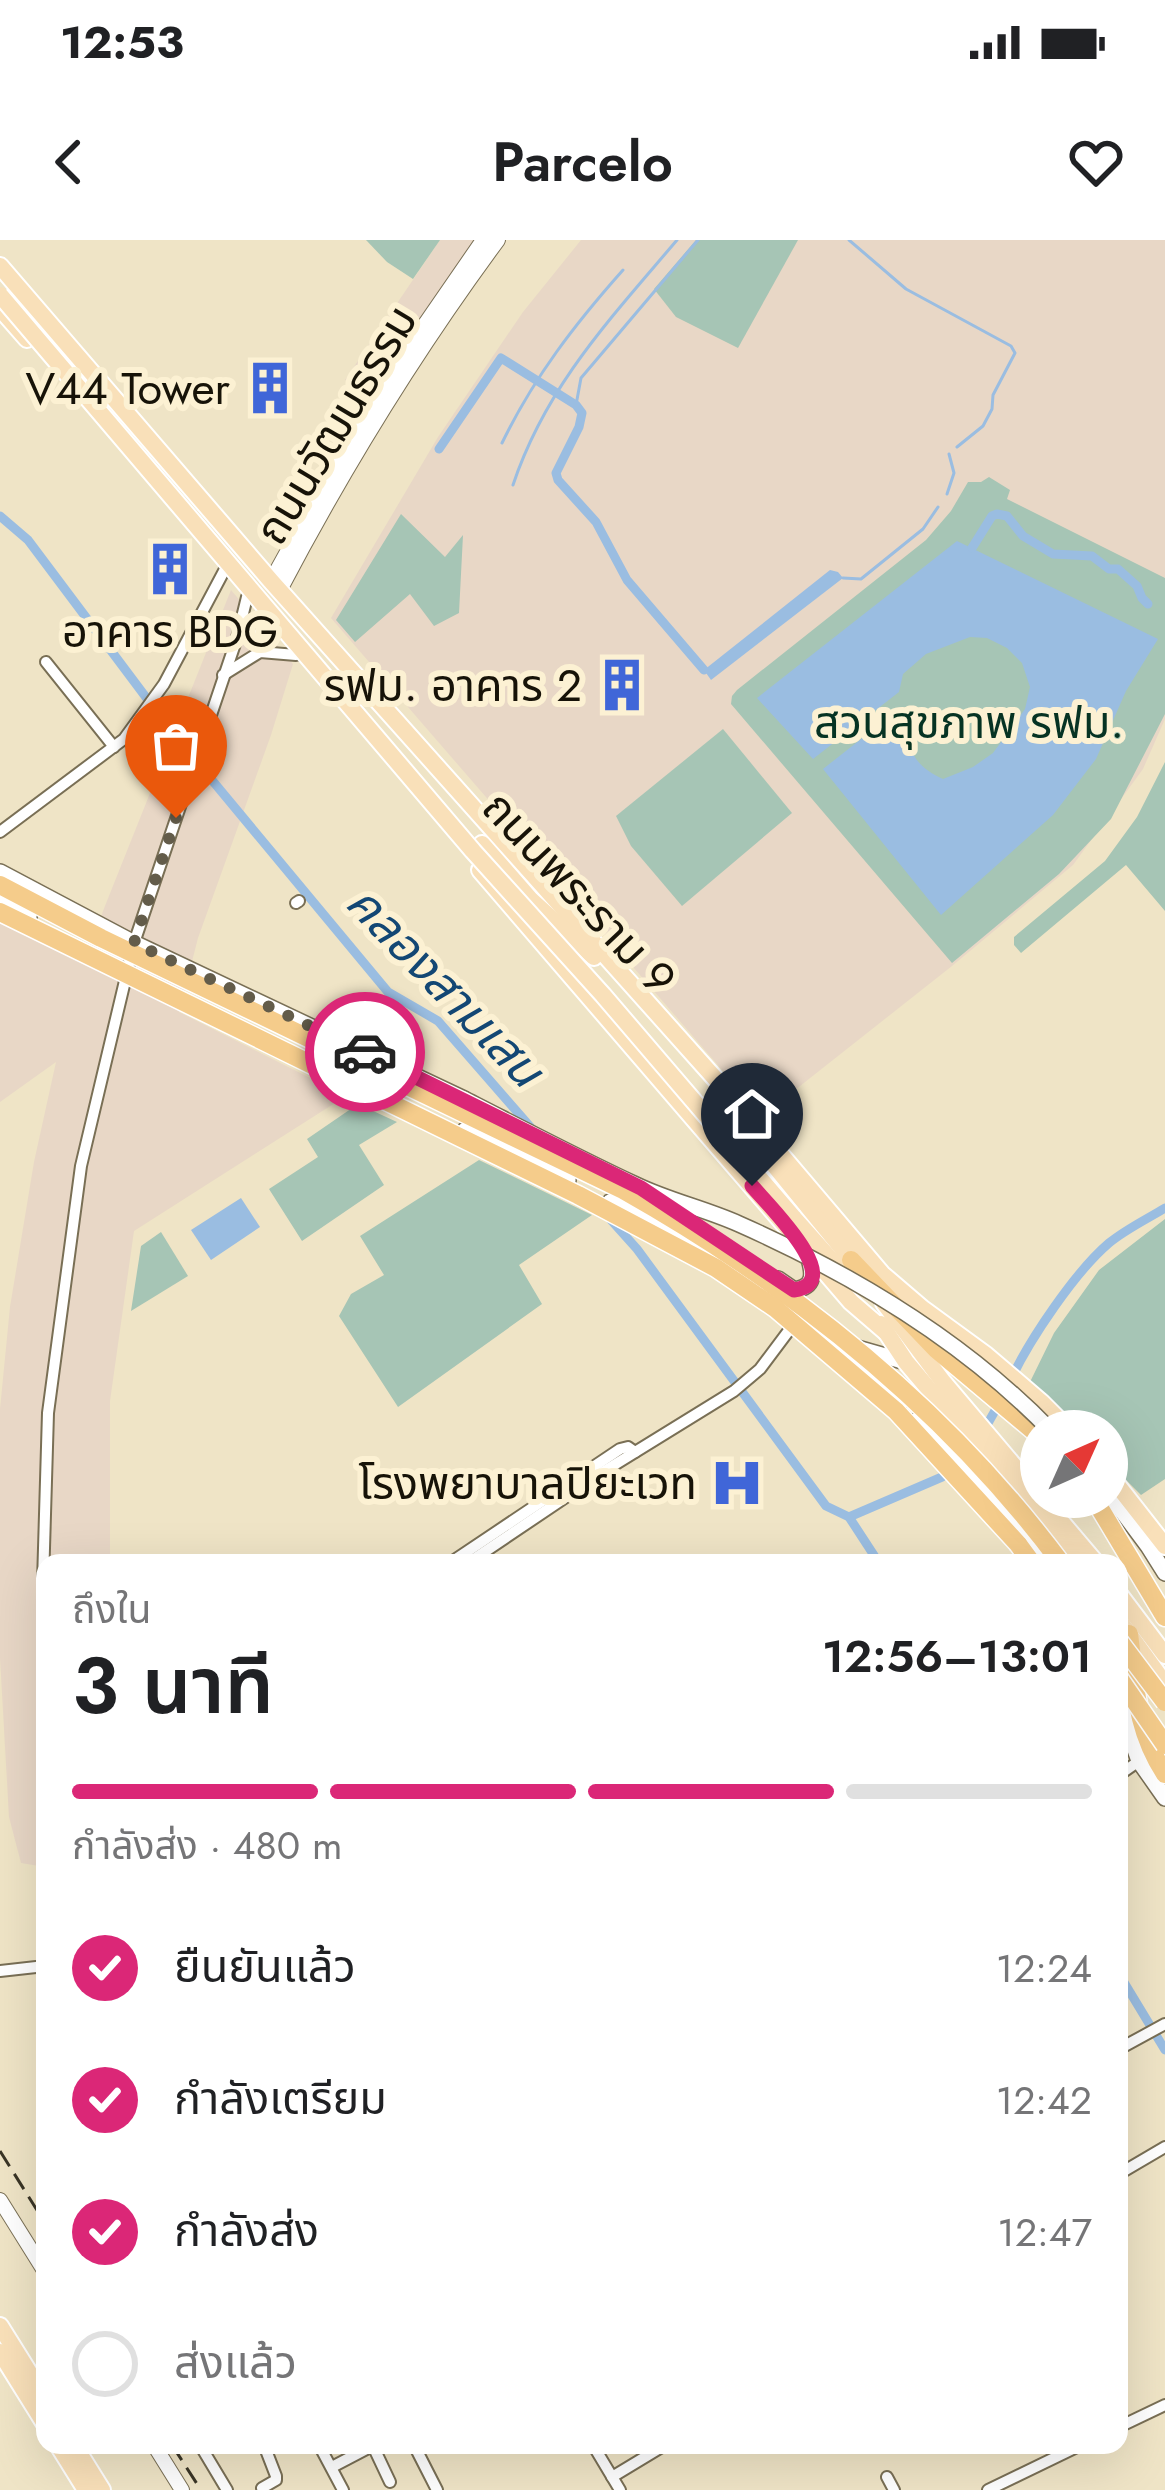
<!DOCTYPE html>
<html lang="th">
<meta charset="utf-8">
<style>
body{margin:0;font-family:Jost,"Noto Sans Thai",sans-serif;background:#f6f6f6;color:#202124;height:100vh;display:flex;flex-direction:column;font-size:45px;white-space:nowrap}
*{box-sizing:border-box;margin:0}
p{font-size:39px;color:#757577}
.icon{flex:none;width:66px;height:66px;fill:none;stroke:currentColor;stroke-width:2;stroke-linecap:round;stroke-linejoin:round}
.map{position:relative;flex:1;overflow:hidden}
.side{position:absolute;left:36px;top:1314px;width:1092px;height:900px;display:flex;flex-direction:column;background:#fff;border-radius:24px;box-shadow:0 12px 48px #0002}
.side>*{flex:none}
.needle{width:78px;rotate:45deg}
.buttons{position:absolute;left:1020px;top:1170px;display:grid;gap:24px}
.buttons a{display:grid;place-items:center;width:108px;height:108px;border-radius:50%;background:#fff;box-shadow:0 12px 48px #0002;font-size:60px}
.pin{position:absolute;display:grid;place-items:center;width:102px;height:102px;color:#fff;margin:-123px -51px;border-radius:50% 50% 50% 0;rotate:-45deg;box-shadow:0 0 12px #0007}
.pin .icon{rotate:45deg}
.courier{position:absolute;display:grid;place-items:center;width:120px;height:120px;margin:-60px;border:9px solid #db2777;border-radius:50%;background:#fff;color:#222;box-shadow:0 3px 15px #0007}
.head em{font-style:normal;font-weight:600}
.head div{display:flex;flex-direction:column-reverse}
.head{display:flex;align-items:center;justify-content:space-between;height:204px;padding:0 36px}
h1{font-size:78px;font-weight:600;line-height:90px}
.bar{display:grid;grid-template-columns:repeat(4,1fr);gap:18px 12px;align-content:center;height:144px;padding:0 36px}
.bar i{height:15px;border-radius:9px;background:#e0e0e0}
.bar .active{background:#db2777}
.bar p{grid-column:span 4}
ol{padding:0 36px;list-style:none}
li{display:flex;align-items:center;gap:36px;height:132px}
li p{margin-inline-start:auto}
li .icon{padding:12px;border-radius:50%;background:#db2777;color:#fff;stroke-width:4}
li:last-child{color:#757577}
li i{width:66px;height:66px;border:6px solid #e0e0e0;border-radius:50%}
.status{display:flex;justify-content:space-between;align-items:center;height:84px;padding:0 60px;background:#fff;direction:ltr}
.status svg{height:33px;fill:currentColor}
header{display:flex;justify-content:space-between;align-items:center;height:156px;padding:0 36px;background:#fff;font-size:54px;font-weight:600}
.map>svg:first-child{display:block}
.commercial{fill:#e8d7c6}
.green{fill:#a6c5b5}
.water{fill:#9abde1}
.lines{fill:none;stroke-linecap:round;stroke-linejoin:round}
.stream{stroke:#9abde1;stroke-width:3}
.canal{stroke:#9abde1;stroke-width:9}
.minor-casing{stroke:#796f55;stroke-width:14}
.tertiary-casing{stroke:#796f55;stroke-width:16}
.secondary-casing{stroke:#796f55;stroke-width:18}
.primary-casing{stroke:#fff;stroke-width:20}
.motorway-casing{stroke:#fff;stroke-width:21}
.minor{stroke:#fff;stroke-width:10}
.tertiary{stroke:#fff;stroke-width:14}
.secondary{stroke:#fff;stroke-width:15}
.primary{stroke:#f9e0b9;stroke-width:16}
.motorway{stroke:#f5cc8b;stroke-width:18}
.rail{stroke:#3a3526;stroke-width:3;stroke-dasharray:18 9;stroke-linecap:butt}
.secondary-bridge-casing{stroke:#796f55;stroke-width:18;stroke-linecap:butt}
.primary-bridge-casing{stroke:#fff;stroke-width:20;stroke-linecap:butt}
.motorway-bridge-casing{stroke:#fff;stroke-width:21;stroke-linecap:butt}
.secondary-bridge{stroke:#fff;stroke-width:15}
.primary-bridge{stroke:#f9e0b9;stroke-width:16}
.motorway-bridge{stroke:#f5cc8b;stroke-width:18}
.done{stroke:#635c4a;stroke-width:12;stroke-dasharray:0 21.6}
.route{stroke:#db2777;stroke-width:15}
.labels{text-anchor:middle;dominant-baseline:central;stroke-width:12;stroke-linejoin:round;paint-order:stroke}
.poi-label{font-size:45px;fill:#171308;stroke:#fcf1d3;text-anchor:end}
.street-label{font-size:45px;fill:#171308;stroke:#fcf1d3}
.park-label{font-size:45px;fill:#063323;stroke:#fcf1d3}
.water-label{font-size:48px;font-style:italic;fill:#134774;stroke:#fcf1d3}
</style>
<div class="status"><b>12:53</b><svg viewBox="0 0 49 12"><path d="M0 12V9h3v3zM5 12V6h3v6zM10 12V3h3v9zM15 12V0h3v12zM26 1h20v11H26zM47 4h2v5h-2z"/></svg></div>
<header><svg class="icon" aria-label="back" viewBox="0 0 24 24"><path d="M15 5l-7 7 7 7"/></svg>Parcelo<svg class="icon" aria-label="heart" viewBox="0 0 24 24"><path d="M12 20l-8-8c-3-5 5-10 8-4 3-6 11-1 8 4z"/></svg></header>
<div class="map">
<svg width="1165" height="2250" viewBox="0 0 1165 2250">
<rect width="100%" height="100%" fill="#efe4c6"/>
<!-- commercial -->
<g class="commercial">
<polygon points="440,0 477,0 374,155 345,140"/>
<polygon points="581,0 1165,0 1165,479 1143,529 1073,625 952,726 762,876 331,378 438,197 523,72"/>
<polygon points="231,350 293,424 271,495 198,698 179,772 346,856 134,991 110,1161 110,1323 45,1323 45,1627 21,1623 9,1577 0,1418 0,1169 10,1067 34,922 56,822 0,862 0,674 87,723 103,671"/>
</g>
<!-- green -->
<g class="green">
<polygon points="366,0 440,0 413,39 387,22"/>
<polygon points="696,0 798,0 738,108 676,77 654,49"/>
<polygon points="989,237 1010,250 1007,259 1165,338 1165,474 1111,579 1059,634 952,723 731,464 732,456 737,450 926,300 951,271 968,242 981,242"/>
<polygon points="401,274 445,317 463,295 459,373 434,386 410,354 355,402 336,380"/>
<polygon points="723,489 792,573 682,666 631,606 616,576"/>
<polygon points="1165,522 1165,671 1126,625 1021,713 1014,705 1014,697 1105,621 1137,577"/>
<polygon points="358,864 397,882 359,905 384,945 302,1001 269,949 318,917 307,899"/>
<polygon points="479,920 592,975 519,1025 542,1064 398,1167 339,1076 351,1054 384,1035 360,996"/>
<polygon points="1165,979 1165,1239 1141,1255 1107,1221 1107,1191 1076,1191 1029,1144 1054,1093 1099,1030"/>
<polygon points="161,992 188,1036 131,1071 141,1006"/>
</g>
<!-- water -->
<g class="water">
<path d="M957 301 1158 399 1126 451 1096 519 1053 575 941 675 823 529 898 470 901 475C910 508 910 524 943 539L973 527 993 513 1025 469 1030 447 1022 423 1007 408 987 398 970 397 926 414 903 434 899 452 813 519 757 458Z"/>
<polygon points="830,330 838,332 843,338 711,440 704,430"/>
<polygon points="241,958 260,987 211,1020 191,990"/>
</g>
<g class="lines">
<!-- stream -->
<g class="stream">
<polyline points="849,0 906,49 1011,106 1015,113 993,155 992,169 983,186 957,207"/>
<polyline points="576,165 581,138 698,0"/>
<path d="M502 203C534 137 575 84 623 30"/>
<path d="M513 245C546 146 611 78 677 0"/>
<polyline points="947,254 954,233 949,214"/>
<polyline points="843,338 861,339 923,289 938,267"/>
</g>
<!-- canal -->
<g class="canal">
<polyline points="439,209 501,118 576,165 582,173 579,187 556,233 558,240 596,282 627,340 704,430"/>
<polyline points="0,276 28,300 172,492 388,752 438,781 533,890"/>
<polyline points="972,308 992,276 997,274 1007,276 1023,296 1053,314 1092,316 1109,329 1118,329 1137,346 1142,358 1148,364"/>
<polyline points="611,980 637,1009 826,1266 849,1277 879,1323"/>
<path d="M1011 1139C1030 1099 1075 1032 1109 1003 1126 989 1147 979 1165 968"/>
<polyline points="983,1192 1001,1160"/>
<polyline points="849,1277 942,1237 949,1231"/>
<polyline points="1119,1734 1165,1810"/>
</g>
<defs>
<g id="minor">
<polyline points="237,398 248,391 260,397 260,412"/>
<polyline points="46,422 114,507"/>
<polyline points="223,435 260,412 296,415"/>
<polyline points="0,592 124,499 164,444 224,331"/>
<polyline points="296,663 299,661"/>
<polyline points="450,1323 620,1209 628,1207 635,1212"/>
<polyline points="468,1323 606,1230 734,1151 760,1129 796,1081"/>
<polyline points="45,1397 43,1342 48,1173 81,926 134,703 237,398 247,357"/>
<polyline points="1119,1535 1139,1521"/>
<polyline points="0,1731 45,1726"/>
<polyline points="1119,1809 1165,1784"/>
<polyline points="1119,1934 1165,1907"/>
<polyline points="1119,2187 1165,2165"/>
<polyline points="200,2205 227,2250"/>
<polyline points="319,2205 343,2250"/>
<polyline points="414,2205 437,2250"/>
<polyline points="593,2205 620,2250"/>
<polyline points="373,2206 390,2242"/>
<polyline points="332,2227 374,2205"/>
<polyline points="612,2237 665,2205"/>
<polyline points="887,2237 894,2250"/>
<polyline points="263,2250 262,2248 276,2240 276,2236 264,2205"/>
<polyline points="988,2250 1081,2205"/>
</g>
<g id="tertiary">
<polyline points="271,341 344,209 385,142 483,0"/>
<path d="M280 350C344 228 416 111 498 0"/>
<polyline points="0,1960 45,2032"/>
<polyline points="154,2205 182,2250"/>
</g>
<g id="secondary">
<polyline points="0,632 134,703 464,859"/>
<polyline points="0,661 29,677"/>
<polyline points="465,890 568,940"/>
<polyline points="610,962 695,1008"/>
<path d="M778 1039 794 1050C815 1047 814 1034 808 1016"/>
<polyline points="785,1067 830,1101 899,1164"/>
<polyline points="857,1108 906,1122"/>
<polyline points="916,1181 1012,1280 1046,1323"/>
<polyline points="1107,1251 1148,1306 1165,1333"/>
<polyline points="1119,1464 1139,1521 1165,1558"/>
</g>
<g id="primary">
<polyline points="0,26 271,341 737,863 882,1034 923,1069 986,1115 1041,1162 1070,1191"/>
<polyline points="0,68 27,99"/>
<polyline points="482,604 531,660 594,717"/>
<polyline points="480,630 851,1062 887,1093"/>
<polyline points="734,876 858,1028"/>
<polyline points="793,977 844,1034"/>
<polyline points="884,1063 943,1142 1096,1323"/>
<polyline points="881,1084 906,1122 1076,1323"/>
<polyline points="1107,1232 1165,1306"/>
<polyline points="1119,1354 1165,1415"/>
<polyline points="1119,1380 1165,1444"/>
<polyline points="0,2086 45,2158"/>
<polyline points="0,2112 45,2184"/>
<polyline points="58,2205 86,2250"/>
<polyline points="74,2205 102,2250"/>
</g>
<g id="motorway">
<polyline points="851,1020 936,1109 1041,1197"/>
<polyline points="1093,1257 1165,1377"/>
<polyline points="1018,1304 1032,1323"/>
<path d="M1129 1394C1136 1447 1135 1488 1165 1534"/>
</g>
</defs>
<!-- minor casing -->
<use href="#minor" class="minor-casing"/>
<!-- tertiary casing -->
<use href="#tertiary" class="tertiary-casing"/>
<!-- secondary casing -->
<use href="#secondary" class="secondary-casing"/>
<!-- primary casing -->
<use href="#primary" class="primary-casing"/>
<!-- motorway casing -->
<use href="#motorway" class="motorway-casing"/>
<!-- minor -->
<use href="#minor" class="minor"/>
<!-- tertiary -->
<use href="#tertiary" class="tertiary"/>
<!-- secondary -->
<use href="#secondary" class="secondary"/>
<!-- primary -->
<use href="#primary" class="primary"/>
<!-- motorway -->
<use href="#motorway" class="motorway"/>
<!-- rail -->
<g class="rail">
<polyline points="0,1911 45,1983"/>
<polyline points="172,2205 201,2250"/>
</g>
<defs>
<path id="secondary-bridge" d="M464 859C521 888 578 918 636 945 669 961 706 969 739 984 854 1035 963 1100 1051 1191"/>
<polyline id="primary-bridge" points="0,55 473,611 603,755 793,977"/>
<g id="motorway-bridge">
<path d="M0 645 101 698 623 950C793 1046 944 1166 1061 1323"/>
<polyline points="0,672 578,955 716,1028 775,1068 896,1171 1018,1304"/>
<polyline points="1119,1401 1165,1462"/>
<polyline points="1119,1438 1165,1505"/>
</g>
</defs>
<!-- secondary-bridge casing -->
<use href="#secondary-bridge" class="secondary-bridge-casing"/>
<!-- primary-bridge casing -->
<use href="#primary-bridge" class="primary-bridge-casing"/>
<!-- motorway-bridge casing -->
<use href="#motorway-bridge" class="motorway-bridge-casing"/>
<!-- secondary-bridge -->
<use href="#secondary-bridge" class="secondary-bridge"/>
<!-- primary-bridge -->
<use href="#primary-bridge" class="primary-bridge"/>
<!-- motorway-bridge -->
<use href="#motorway-bridge" class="motorway-bridge"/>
</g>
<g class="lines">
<!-- done -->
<polyline class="done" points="176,578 134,703 365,812"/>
<!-- route -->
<path class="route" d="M365 812 641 948 794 1050C849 1043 766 963 752 946"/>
</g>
<!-- icons -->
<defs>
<symbol id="building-bare" viewBox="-9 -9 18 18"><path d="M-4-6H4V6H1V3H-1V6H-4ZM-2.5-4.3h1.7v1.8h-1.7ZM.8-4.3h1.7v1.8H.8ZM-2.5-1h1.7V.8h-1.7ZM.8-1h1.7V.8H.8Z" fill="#4066d8" stroke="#fcf1d3" stroke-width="2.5" paint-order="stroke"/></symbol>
<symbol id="hospital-bare" viewBox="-9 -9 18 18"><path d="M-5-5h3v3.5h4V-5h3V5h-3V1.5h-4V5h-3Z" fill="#4066d8" stroke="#fcf1d3" stroke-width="2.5" paint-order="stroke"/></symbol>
</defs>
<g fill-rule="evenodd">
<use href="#building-bare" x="232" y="110" width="76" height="76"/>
<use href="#building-bare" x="132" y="291" width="76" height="76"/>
<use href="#building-bare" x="584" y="407" width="76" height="76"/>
<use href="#hospital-bare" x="699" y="1205" width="76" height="76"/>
</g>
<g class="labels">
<!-- poi labels -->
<g class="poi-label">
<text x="230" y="148">V44 Tower</text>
<text x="170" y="391" text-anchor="middle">อาคาร BDG</text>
<text x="582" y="445">รฟม. อาคาร 2</text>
<text x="697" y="1243">โรงพยาบาลปิยะเวท</text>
</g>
<!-- street labels -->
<g class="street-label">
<text transform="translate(336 185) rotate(-59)">ถนนวัฒนธรรม</text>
<text transform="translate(579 653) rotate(47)">ถนนพระราม 9</text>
</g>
<!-- park labels -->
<g class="park-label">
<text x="969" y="482">สวนสุขภาพ รฟม.</text>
</g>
<!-- water labels -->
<g class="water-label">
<text transform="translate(445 746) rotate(46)">คลองสามเสน</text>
</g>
</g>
</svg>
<div class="buttons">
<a><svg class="needle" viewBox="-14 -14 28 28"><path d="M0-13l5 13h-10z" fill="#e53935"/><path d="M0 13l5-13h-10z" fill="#757577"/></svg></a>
</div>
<div class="pin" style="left:176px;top:578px;background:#ea580c"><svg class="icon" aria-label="bag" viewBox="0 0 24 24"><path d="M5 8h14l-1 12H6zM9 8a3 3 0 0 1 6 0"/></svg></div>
<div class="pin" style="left:752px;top:946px;background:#1f2937"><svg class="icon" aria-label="home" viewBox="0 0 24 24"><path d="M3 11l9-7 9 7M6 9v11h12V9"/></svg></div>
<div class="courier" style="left:365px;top:812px"><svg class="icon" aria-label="car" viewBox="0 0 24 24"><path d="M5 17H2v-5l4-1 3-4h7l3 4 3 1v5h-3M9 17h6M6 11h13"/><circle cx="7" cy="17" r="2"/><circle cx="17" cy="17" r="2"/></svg></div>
<section class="side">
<div class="head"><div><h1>3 นาที</h1><p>ถึงใน</p></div><em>12:56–13:01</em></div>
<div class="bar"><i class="active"></i><i class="active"></i><i class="active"></i><i></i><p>กำลังส่ง · 480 m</p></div>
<ol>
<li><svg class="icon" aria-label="check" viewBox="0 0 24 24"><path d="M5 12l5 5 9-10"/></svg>ยืนยันแล้ว<p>12:24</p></li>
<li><svg class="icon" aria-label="check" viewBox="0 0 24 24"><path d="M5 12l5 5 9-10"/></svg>กำลังเตรียม<p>12:42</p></li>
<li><svg class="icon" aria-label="check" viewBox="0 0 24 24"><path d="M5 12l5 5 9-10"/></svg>กำลังส่ง<p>12:47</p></li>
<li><i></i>ส่งแล้ว</li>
</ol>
</section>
</div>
